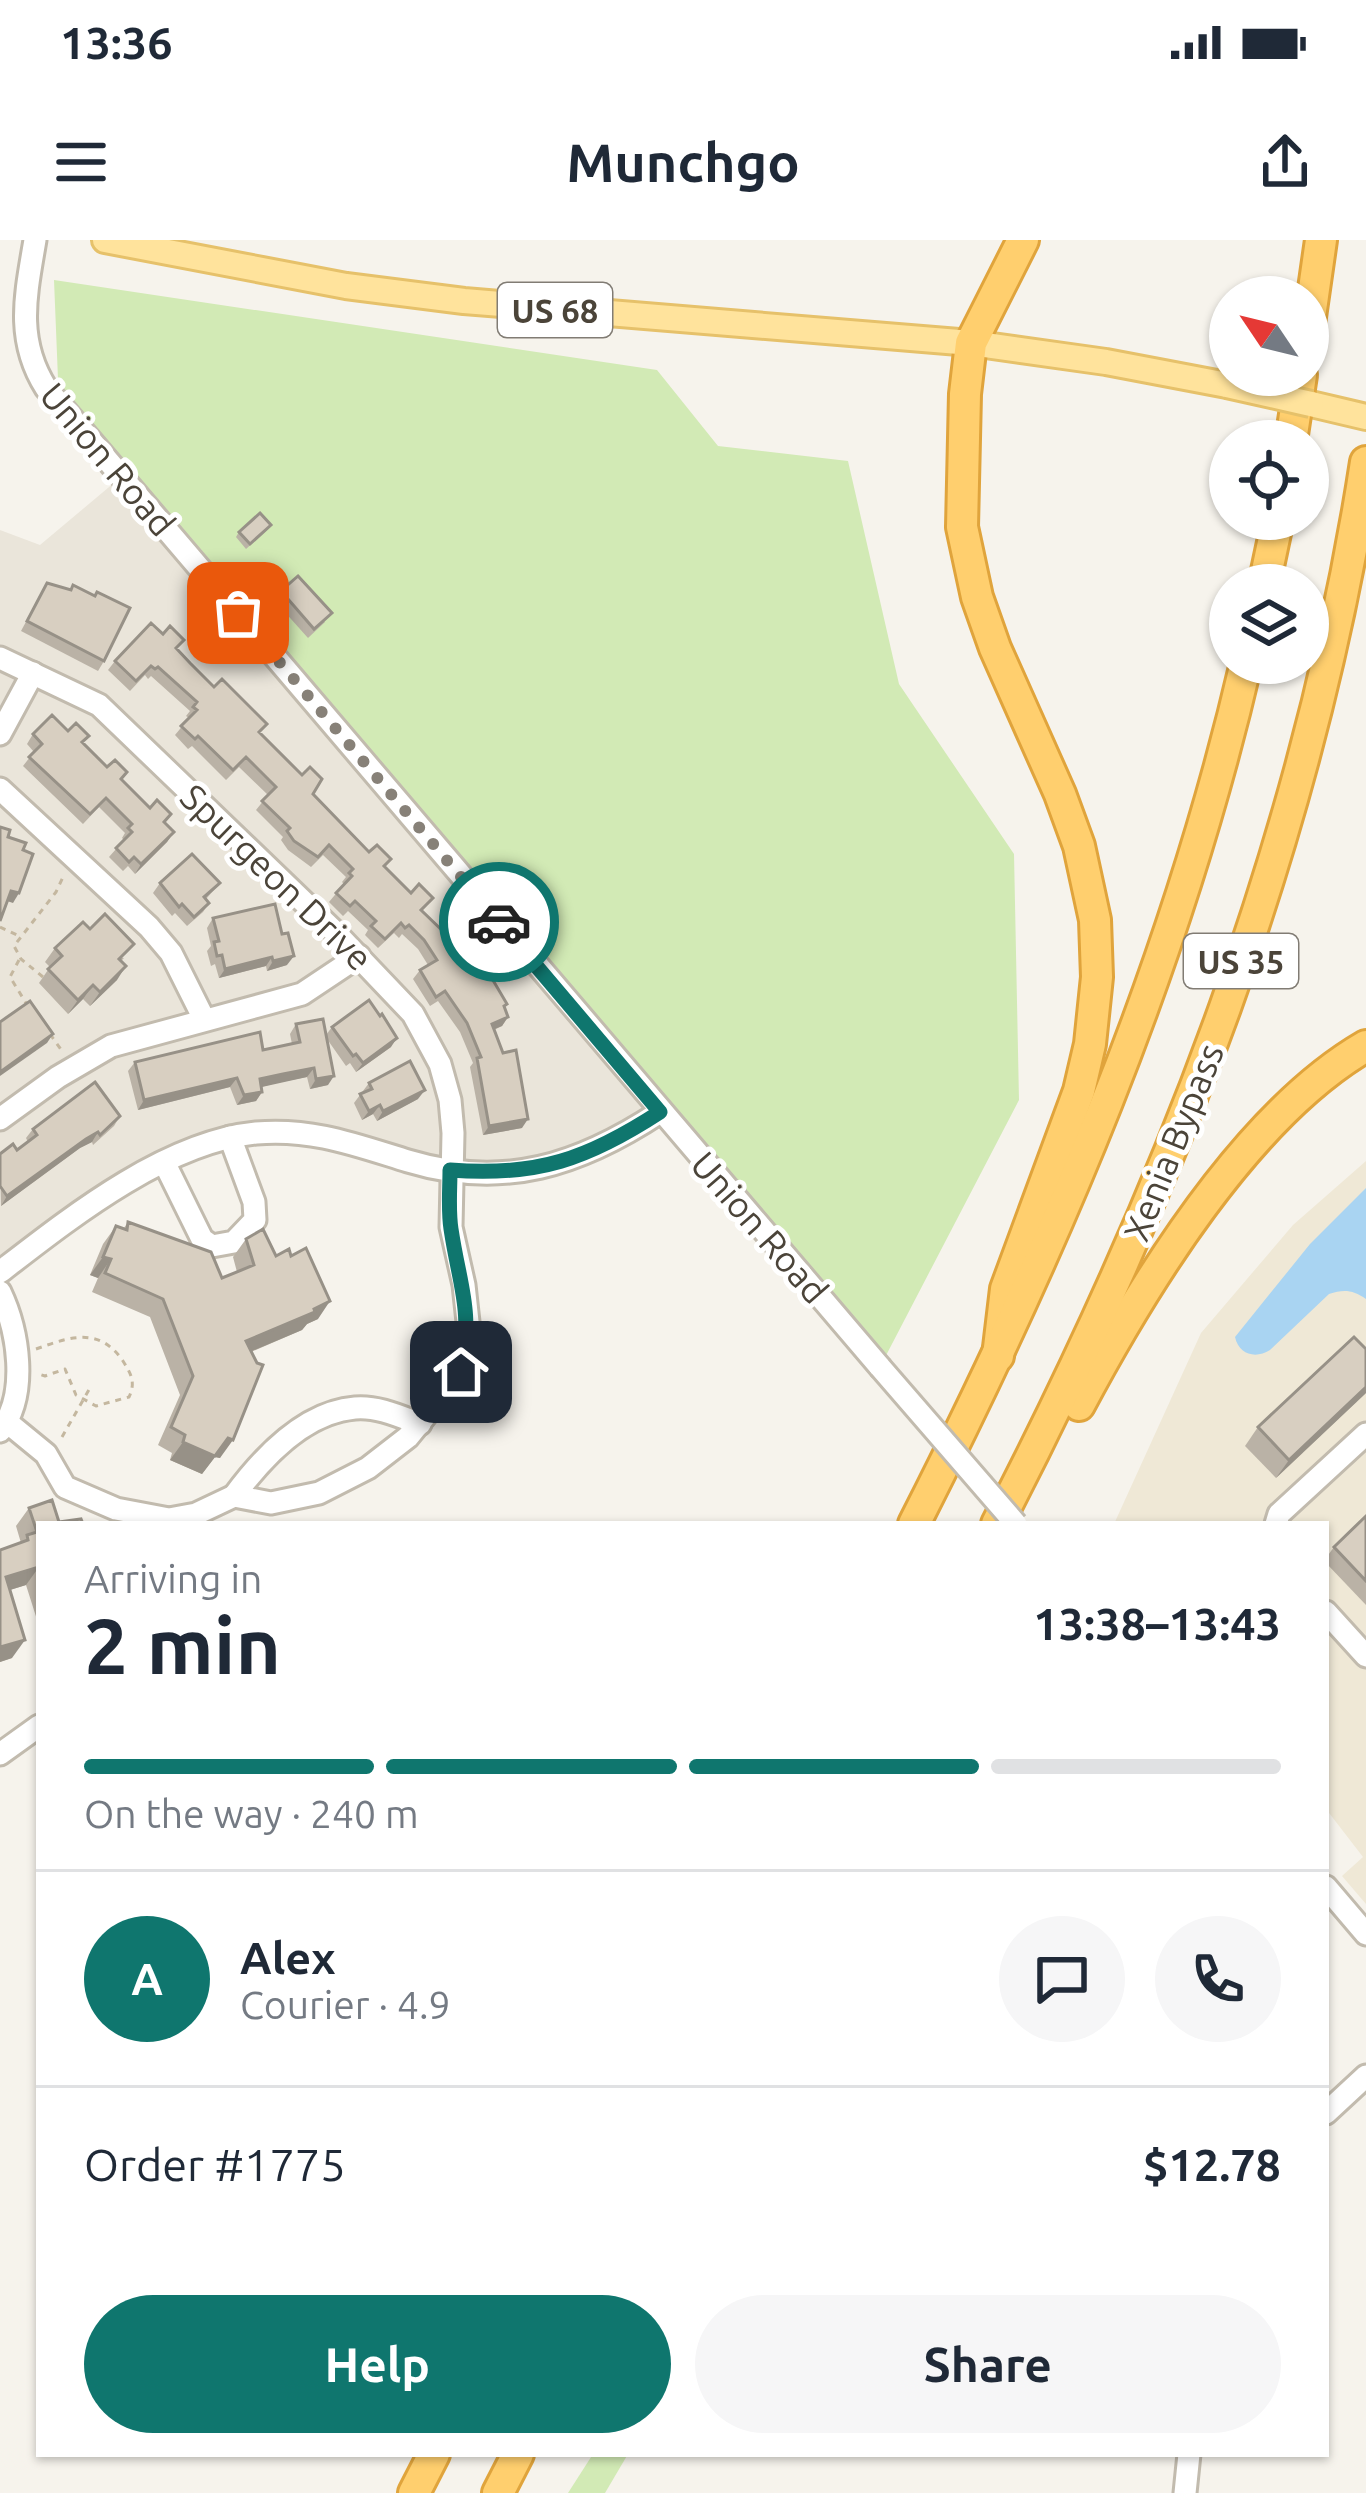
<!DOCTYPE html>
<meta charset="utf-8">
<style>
body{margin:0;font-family:Ubuntu,sans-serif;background:#f6f6f7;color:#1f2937;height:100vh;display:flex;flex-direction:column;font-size:45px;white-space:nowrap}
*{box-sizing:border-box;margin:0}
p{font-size:39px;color:#747a83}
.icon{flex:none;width:66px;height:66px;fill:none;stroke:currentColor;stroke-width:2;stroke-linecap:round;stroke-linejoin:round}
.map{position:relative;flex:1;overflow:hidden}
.side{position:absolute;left:36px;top:1281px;width:1293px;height:936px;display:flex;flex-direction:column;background:#fff;border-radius:0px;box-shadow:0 3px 9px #0004}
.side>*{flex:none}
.needle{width:78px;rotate:305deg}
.controls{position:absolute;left:1209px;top:36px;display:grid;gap:24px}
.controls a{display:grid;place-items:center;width:120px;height:120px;border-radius:50%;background:#fff;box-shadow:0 3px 9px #0004;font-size:60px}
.pin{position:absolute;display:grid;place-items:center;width:102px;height:102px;color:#fff;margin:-51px;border-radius:24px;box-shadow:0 6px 18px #0006}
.courier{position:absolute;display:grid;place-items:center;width:120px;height:120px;margin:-60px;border:9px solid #0f766e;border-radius:50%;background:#fff;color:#222;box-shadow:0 3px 15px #0007}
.head em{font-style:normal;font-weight:700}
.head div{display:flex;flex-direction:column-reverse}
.head{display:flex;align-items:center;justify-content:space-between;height:204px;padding:0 48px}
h1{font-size:78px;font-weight:700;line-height:90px}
.bar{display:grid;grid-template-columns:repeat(4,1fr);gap:18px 12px;align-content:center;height:144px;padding:0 48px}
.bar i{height:15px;border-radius:9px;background:#e0e1e3}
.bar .selected{background:#0f766e}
.bar p{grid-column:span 4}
.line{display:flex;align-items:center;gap:30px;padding:0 48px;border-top:3px solid #e0e1e3}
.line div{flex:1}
.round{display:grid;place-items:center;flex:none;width:126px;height:126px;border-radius:63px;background:#f6f6f7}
.action{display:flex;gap:24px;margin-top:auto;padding:24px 48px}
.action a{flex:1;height:138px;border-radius:72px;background:#0f766e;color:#fff;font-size:48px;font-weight:700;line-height:138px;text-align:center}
.action a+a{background:#f6f6f7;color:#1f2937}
.status{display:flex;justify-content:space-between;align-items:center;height:84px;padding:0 60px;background:#fff;direction:ltr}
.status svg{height:33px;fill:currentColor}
header{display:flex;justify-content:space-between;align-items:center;height:156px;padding:0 48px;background:#fff;font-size:54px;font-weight:700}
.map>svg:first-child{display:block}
.residential{fill:#eae5da}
.education{fill:#efe8d6}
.green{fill:#d2eab5}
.water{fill:#a9d4f2}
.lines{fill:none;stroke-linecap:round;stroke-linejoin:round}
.minor-casing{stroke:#c2bbae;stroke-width:27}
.major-casing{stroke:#e6c16a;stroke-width:30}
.highway-casing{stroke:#e0a43c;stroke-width:36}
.path{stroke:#c4b79f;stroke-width:3;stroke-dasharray:6 6;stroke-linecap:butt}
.minor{stroke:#fff;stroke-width:21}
.major{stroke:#ffe39c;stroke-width:24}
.highway{stroke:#ffcf6e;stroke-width:30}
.minor-bridge-casing{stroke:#c2bbae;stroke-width:27;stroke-linecap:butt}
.major-bridge-casing{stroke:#e6c16a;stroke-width:30;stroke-linecap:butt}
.minor-bridge{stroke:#fff;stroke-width:21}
.major-bridge{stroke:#ffe39c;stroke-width:24}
.wall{fill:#bab2a6}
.shaded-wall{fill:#979187}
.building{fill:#d8cfc1;stroke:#979187;stroke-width:3}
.done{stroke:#878178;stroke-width:12;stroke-dasharray:0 21.6}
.route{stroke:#0f766e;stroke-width:15}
.labels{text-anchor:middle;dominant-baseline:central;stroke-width:10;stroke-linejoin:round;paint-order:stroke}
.shield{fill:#fff;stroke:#817c74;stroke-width:3}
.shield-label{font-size:33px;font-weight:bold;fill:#4b4439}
.street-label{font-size:36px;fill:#4b4439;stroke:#fff}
</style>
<div class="status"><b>13:36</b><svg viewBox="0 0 49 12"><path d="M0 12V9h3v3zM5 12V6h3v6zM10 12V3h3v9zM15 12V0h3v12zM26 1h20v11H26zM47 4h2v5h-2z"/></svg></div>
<header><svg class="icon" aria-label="menu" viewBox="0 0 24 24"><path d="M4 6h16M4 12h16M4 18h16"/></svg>Munchgo<svg class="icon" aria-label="share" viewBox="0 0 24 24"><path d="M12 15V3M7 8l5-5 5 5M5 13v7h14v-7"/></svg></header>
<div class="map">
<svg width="1366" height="2253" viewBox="0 0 1366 2253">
<rect width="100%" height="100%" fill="#f6f3ec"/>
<!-- residential -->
<polygon class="residential" points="121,237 660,872 619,899 491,934 327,896 203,905 0,1032 0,290 40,305"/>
<!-- education -->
<polygon class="education" points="1366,921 1366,1664 1342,1636 1363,1617 1326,1569 1326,1284 1114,1284 1201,1093 1293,985"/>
<!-- green -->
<g class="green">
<polygon points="54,40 657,130 718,206 848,221 899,444 1014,614 1019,860 880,1127 59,164"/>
<polygon points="593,2214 628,2214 605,2253 568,2253"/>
</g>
<!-- water -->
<path class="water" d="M1366 948V1059C1353 1050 1344 1049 1329 1054L1270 1110C1256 1119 1239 1115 1235 1097L1310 1004Z"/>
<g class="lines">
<defs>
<g id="minor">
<path d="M35 0C26 54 15 99 46 148L880 1127"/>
<polyline points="0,418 99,465 334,691 413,774 440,824 450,860 453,893 451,987 464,1045 469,1091 461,1132 408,1197 368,1228 319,1253 271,1263 234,1256 196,1274 169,1279 116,1269 65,1247 46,1214 7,1182"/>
<polyline points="0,494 33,433"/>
<polyline points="0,549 149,687 171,713 204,779"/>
<polyline points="0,879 58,837 111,806 302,754 359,716"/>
<polyline points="164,922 202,999 212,1006 234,1002 255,980 254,962 230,897"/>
<path d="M0 1032C70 978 165 902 256 893 312 888 356 905 408 921 504 950 580 925 660 872"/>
<path d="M0 1052C18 1090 29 1154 0 1191"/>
<path d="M234 1256C262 1218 304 1172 355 1168 377 1166 399 1176 420 1184"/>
<polyline points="1276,1284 1279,1274 1366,1194"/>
<polyline points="1326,1372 1366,1416"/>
<polyline points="0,1514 39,1486"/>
<polyline points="1326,1647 1366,1694"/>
<polyline points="1326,1873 1366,1836"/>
<polyline points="1185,2253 1189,2214"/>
</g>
<g id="major">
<polyline points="105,0 346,46 464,61 971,103 1106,122 1227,145"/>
<polyline points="1311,164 1366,177"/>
</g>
<g id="highway">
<polyline points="1308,91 1321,0"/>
<polyline points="1291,201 1301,135"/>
<polyline points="1264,345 1278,279"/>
<polyline points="998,1116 1006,1049 1079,851 1090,804 1097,737 1095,680 1079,606 1060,554 995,408 977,357 962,287 965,154 971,103 1023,0"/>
<path d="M1079 1165C1143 1045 1247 875 1366 806"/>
<path d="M914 1284C1054 1009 1176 725 1246 423"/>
<path d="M997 1284C1170 950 1309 595 1366 222"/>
<polyline points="414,2253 434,2214"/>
<polyline points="498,2253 518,2214"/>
</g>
</defs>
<!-- minor casing -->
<use href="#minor" class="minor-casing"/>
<!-- major casing -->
<use href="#major" class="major-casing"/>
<!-- highway casing -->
<use href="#highway" class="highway-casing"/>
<!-- path -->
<g class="path">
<polyline points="0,687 19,696"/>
<polyline points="19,720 10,737 26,763"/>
<polyline points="43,737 21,719 14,706 56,652 64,635"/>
<polyline points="50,794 62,811"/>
<path d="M36 1109C70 1097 99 1086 123 1121 131 1134 136 1142 129 1157L96 1166 76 1155 65 1129 45 1136 39 1134"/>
<polyline points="62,1197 90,1148"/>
</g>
<!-- minor -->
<use href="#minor" class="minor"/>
<!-- major -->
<use href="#major" class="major"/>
<!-- highway -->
<use href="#highway" class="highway"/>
<defs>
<polyline id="minor-bridge" points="880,1127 1016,1284"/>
<polyline id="major-bridge" points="1227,145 1311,164"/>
</defs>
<!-- minor-bridge casing -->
<use href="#minor-bridge" class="minor-bridge-casing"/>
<!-- major-bridge casing -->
<use href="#major-bridge" class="major-bridge-casing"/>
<!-- minor-bridge -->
<use href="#minor-bridge" class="minor-bridge"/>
<!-- major-bridge -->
<use href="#major-bridge" class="major-bridge"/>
</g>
<!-- wall -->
<g class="wall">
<polygon points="267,290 246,309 236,297 239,292"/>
<polygon points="47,343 104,421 98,431 21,391"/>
<polygon points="281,351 325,382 308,398 274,360"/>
<polygon points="163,394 260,493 313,554 369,612 391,619 385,627 411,653 433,658 422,671 463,714 505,768 508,777 502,786 494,790 522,888 483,895 470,827 473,823 460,792 438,761 430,766 413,739 420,730 428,725 418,709 402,694 399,698 394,693 378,708 365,695 368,690 348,671 343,676 329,662 344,644 342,642 346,637 323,615 311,627 288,610 281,600 283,597 256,570 268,555 239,527 226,540 192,506 188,509 175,495 189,478 186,476 190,471 151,436 148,439 145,435 130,451 108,430 115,421"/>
<polygon points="68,491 122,540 174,592 167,602 135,634 128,626 123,631 109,617 124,600 122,598 125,593 99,567 83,584 23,526 34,512 27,504 33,494"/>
<polygon points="160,643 220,643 206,659 209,663 203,672 187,686 175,673 172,676 153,653"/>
<polygon points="213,678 287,725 267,731 266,726 219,738 215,724 211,726 207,711 211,706 207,688"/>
<polygon points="55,708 124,718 121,721 117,740 90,766 83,759 68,774 39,743 50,727 45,722"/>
<polygon points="296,784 326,795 332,787 391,807 356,832 350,823 346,826 327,799 328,845 310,849 307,837 276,843 261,847 262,852 256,861 237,865 230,847 138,870 128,831 135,822 263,810 292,804 290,794"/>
<polygon points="369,843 418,859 377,881 373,874 362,880 354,863"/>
<polygon points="120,876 114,886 93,905 92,902 80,908 1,966 0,914 17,910 28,902 26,898 33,889"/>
<polygon points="128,982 222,1038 237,1032 233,1017 246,999 276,1016 318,1079 307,1084 302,1090 251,1112 220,1218 215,1217 202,1234 170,1220 172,1213 158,1205 180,1155 150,1077 92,1052 98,1038 90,1035 103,1004 116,986 124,988"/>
<polygon points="1366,1153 1276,1238 1245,1206 1258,1187"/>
<polygon points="29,1268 39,1284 39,1386 26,1345 10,1350 12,1418 0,1422 0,1310 21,1303 16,1286"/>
<polygon points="1366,1276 1366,1365 1326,1323 1326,1318 1334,1307"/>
</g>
<!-- shaded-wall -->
<g class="shaded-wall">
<polygon points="174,592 167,602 135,634 141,624"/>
<polygon points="11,651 19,653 13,663 4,660"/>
<polygon points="294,716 287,725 267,731 273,721"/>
<polygon points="272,717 266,726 219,738 225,729"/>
<polygon points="126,726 117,740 90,766 100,752"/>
<polygon points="93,745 83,759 68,774 78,760"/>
<polygon points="508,777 502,786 485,793 492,784"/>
<polygon points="53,794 47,803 0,836 0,832"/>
<polygon points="397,798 391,807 356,832 363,823"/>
<polygon points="314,828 307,837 253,849 260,839"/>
<polygon points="334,836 328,845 310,849 316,839"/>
<polygon points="237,838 230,847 138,870 144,860"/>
<polygon points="425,850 418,859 377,881 383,871"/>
<polygon points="262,852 256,861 237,865 244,855"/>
<polygon points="380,865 373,874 362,880 369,871"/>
<polygon points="528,879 522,888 483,895 489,886"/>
<polygon points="98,892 92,902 80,908 1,966 7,956 86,899"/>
<polygon points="103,1017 111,1019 98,1038 90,1035"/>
<polygon points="330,1061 318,1079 307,1084 302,1090 233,1119 246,1101"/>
<polygon points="1366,1147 1366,1153 1276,1238 1289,1220"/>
<polygon points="228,1198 233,1200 220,1218 215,1217 202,1234 170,1220 183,1202"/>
<polygon points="39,1327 26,1345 0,1353 6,1337"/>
<polygon points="25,1400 12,1418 0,1422 0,1407"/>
</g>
<!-- building -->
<g class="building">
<polygon points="260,273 271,285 250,304 239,292"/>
<polygon points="298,336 332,373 314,389 281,351"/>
<polygon points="47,343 71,350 73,345 95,356 97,352 130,368 104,421 27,381"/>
<polygon points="151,383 163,394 170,386 184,400 176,408 190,423 214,447 222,439 267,484 259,492 302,535 310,527 322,539 313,554 369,612 377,605 391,619 384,626 411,653 419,644 433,658 421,670 448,696 451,694 463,714 474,708 507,764 504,766 508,777 492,784 503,813 516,810 528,879 489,886 477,818 481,817 467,783 445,751 436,757 420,730 437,720 424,700 409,685 405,688 401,683 385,699 371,686 376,681 355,661 350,666 336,653 352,636 349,633 353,629 329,605 318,617 294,601 287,591 290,588 262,561 276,547 246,517 233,530 198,496 195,499 181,486 197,470 193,467 197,462 158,427 155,429 151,426 136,441 115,421"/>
<polygon points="52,475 68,491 76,483 89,496 82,502 107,527 115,520 127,532 121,539 150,568 157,560 171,574 164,582 174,592 141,624 134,617 129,622 116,608 132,592 128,588 132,584 106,558 90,574 29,517 42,504 33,494"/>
<polygon points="0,587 10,590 8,597 26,603 23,610 33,614 19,653 11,651 0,681"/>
<polygon points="192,614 220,643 204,657 209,663 194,677 182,664 179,667 160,643"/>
<polygon points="275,664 282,694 288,693 294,716 273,721 272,717 225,729 222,715 217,716 214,702 219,701 213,678"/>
<polygon points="105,674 134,704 119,719 126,726 100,752 93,745 78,760 48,729 62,716 55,708 83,682 90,689"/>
<polygon points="369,760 380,776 382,774 397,798 363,823 356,814 353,816 332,787"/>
<polygon points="30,761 53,794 0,832 0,782"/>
<polygon points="323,779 334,836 316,839 314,828 283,834 260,839 262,852 244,855 237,838 144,860 135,822 260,792 263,810 300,802 296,784"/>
<polygon points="410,821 425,850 383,871 380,865 369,871 360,854 372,849 369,843"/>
<polygon points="95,842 120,876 100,895 98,892 86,899 7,956 0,946 0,914 13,904 17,910 37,895 33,889"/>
<polygon points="128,982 211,1012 222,1038 254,1025 246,999 263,989 276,1016 289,1009 291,1016 306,1008 330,1061 314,1069 315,1072 246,1101 257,1123 263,1125 233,1200 228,1198 215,1216 183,1202 185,1195 171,1187 193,1136 163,1059 105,1033 111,1019 103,1017 116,986 127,990"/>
<polygon points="1354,1097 1366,1109 1366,1147 1289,1220 1258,1187"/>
<polygon points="52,1260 59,1282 81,1279 83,1284 39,1284 39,1327 6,1337 25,1400 0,1407 0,1310 28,1300 27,1295 37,1292 29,1268"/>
<polygon points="1366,1276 1366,1341 1334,1307"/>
</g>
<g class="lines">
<!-- done -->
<polyline class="done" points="238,373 499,682"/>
<!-- route -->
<path class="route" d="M461 1132C473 1068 460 1049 451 989 448 970 450 949 450 930 537 937 588 919 660 872L499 682"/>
</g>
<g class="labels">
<!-- shield labels -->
<g class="shield">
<rect x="498" y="43" width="114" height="54" rx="9"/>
<rect x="1184" y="694" width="114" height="54" rx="9"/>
</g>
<g class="shield-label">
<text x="555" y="70">US 68</text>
<text x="1241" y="721">US 35</text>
</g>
<!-- street labels -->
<g class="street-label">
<text transform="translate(108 219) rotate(50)">Union Road</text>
<text transform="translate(277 637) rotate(44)">Spurgeon Drive</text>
<text transform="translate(1173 902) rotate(-68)">Xenia Bypass</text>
<text transform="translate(760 987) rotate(49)">Union Road</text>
</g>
</g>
</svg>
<div class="controls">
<a><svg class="needle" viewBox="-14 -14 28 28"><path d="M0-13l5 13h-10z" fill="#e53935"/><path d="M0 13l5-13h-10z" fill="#747a83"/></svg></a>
<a><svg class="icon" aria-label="locate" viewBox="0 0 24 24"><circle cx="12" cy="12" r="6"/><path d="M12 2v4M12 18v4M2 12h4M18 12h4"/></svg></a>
<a><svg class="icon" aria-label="layers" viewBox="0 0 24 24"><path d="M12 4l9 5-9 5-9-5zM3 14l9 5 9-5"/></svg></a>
</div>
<div class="pin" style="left:238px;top:373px;background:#ea580c"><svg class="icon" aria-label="bag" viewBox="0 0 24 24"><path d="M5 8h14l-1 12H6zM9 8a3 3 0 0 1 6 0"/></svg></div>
<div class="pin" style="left:461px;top:1132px;background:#1f2937"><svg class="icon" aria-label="home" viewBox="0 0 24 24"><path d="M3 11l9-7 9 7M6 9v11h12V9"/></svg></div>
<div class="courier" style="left:499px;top:682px"><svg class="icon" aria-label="car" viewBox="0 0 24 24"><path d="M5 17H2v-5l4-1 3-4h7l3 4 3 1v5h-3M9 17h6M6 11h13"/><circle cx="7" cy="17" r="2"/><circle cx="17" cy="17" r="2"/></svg></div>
<section class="side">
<div class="head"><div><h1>2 min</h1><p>Arriving in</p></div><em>13:38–13:43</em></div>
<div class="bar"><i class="selected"></i><i class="selected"></i><i class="selected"></i><i></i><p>On the way · 240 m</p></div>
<div class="line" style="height:216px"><b class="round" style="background:#0f766e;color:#fff">A</b><div><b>Alex</b><p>Courier · 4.9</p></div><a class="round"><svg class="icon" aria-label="chat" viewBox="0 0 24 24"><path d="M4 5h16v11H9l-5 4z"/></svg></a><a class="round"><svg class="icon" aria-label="phone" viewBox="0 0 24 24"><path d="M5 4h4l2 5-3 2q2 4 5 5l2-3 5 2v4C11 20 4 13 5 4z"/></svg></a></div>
<div class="line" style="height:156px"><div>Order #1775</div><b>$12.78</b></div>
<div class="action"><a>Help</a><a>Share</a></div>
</section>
</div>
